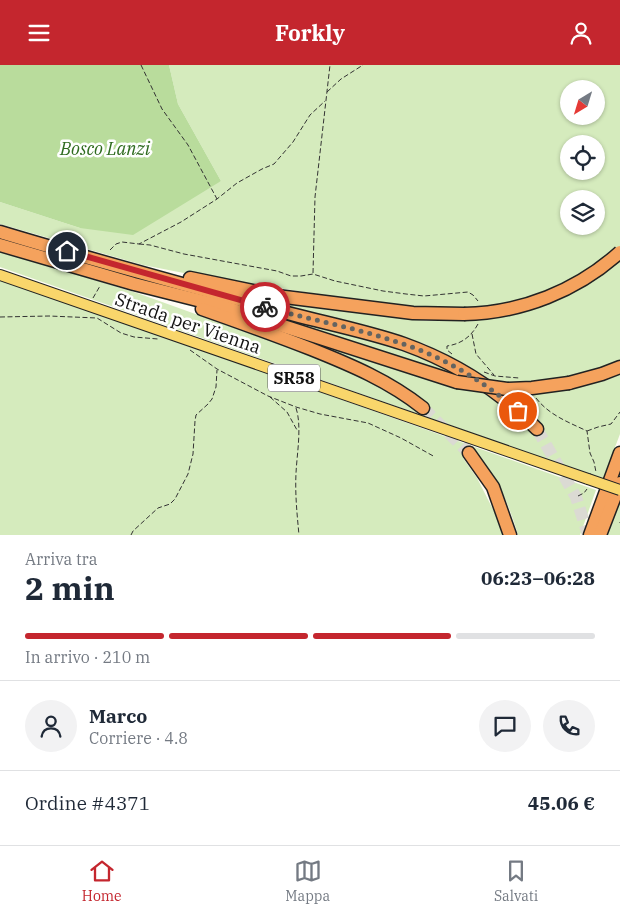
<!DOCTYPE html>
<html lang="it">
<meta charset="utf-8">
<style>
body{margin:0;font-family:"IBM Plex Serif",serif;background:#f2f2f3;color:#1f2937;height:100vh;display:flex;flex-direction:column;font-size:19px;white-space:nowrap}
*{box-sizing:border-box;margin:0}
p{font-size:16px;color:#747a83}
.icon{flex:none;width:28px;height:28px;fill:none;stroke:currentColor;stroke-width:2;stroke-linecap:round;stroke-linejoin:round}
.map{position:relative;height:470px;overflow:hidden}
.drawer{display:flex;flex-direction:column;background:#fff;flex:1}
.drawer>*{flex:none}
.needle{width:32px;rotate:218deg}
.buttons{position:absolute;left:560px;top:15px;display:grid;gap:10px}
.buttons a{display:grid;place-items:center;width:45px;height:45px;border-radius:50%;background:#fff;box-shadow:0 1px 4px #0004;font-size:25px}
.pin{position:absolute;display:grid;place-items:center;width:42px;height:42px;color:#fff;margin:-21px;border:2px solid #fff;border-radius:50%;box-shadow:0 1px 5px #0007}
.courier{position:absolute;display:grid;place-items:center;width:50px;height:50px;margin:-25px;border:4px solid #c4262e;border-radius:50%;background:#fff;color:#222;box-shadow:0 1px 6px #0007}
.head em{font-style:normal;font-weight:700}
.head div{display:flex;flex-direction:column-reverse}
.head{display:flex;align-items:center;justify-content:space-between;height:85px;padding:0 25px}
h1{font-size:32px;font-weight:700;line-height:38px}
.bar{display:grid;grid-template-columns:repeat(4,1fr);gap:8px 5px;align-content:center;height:60px;padding:0 25px}
.bar i{height:6px;border-radius:4px;background:#e0e1e3}
.bar .selected{background:#c4262e}
.bar p{grid-column:span 4}
.line{display:flex;align-items:center;gap:12px;padding:0 25px;border-top:1px solid #e0e1e3}
.line div{flex:1}
.round{display:grid;place-items:center;flex:none;width:52px;height:52px;border-radius:26px;background:#f2f2f3}
header{display:flex;justify-content:space-between;align-items:center;height:65px;padding:0 25px;background:#c4262e;color:#fff;font-size:22px;font-weight:700}
.tabs{display:flex;justify-content:space-around;align-items:center;height:70px;border-top:1px solid #e0e1e3;background:#fff;font-size:14px;color:#747a83}
.tabs a{display:grid;justify-items:center;gap:2px}
.tabs .selected{color:#c4262e}
.map>svg:first-child{display:block}
.green{fill:#d5ebbd;fill-rule:evenodd}
.forest{fill:#b9dc9c}
.lines{fill:none;stroke-linecap:round;stroke-linejoin:round}
.highway-tunnel{stroke:#dbdad3;stroke-width:12;stroke-dasharray:12 6;stroke-linecap:butt}
.primary-casing{stroke:#222;stroke-width:12}
.highway-casing{stroke:#222;stroke-width:15}
.path{stroke:#333;stroke-width:1;stroke-dasharray:5 2.5;stroke-linecap:butt}
.primary{stroke:#f9d66b;stroke-width:10}
.highway{stroke:#f5a25d;stroke-width:12}
.primary-bridge-casing{stroke:#222;stroke-width:12;stroke-linecap:butt}
.highway-bridge-casing{stroke:#222;stroke-width:15;stroke-linecap:butt}
.primary-bridge{stroke:#f9d66b;stroke-width:10}
.highway-bridge{stroke:#f5a25d;stroke-width:12}
.done{stroke:#646461;stroke-width:5;stroke-dasharray:0 9}
.route{stroke:#c4262e;stroke-width:6}
.labels{text-anchor:middle;dominant-baseline:central;stroke-width:5;stroke-linejoin:round;paint-order:stroke}
.shield{fill:#fff;stroke:#585858;stroke-width:1}
.shield-label{font-size:16px;font-weight:bold;fill:#111}
.park-label{font-size:18px;font-style:italic;fill:#2f6b1f;stroke:#fff}
.street-label{font-size:18px;fill:#111;stroke:#fff}
</style>
<header><svg class="icon" aria-label="menu" viewBox="0 0 24 24"><path d="M4 6h16M4 12h16M4 18h16"/></svg>Forkly<svg class="icon" aria-label="person" viewBox="0 0 24 24"><circle cx="12" cy="8" r="4"/><path d="M4 21q1-7 8-7t8 7"/></svg></header>
<div class="map">
<svg width="620" height="470" viewBox="0 0 620 470">
<rect width="100%" height="100%" fill="#fffdf5"/>
<!-- green -->
<g class="green">
<path d="M169 0H620V297L571 323 610 314 620 309V369L603 414 0 202V186L137 228 304 288 426 338 393 315 366 301 304 275 455 323 123 210V208L363 272C428 292 482 314 529 366L537 364 542 359 513 331 470 303 425 279 361 259 215 224 382 251 427 256H465L463 244 428 245 383 239 199 211 143 200 0 159V137L80 163 221 116 178 39ZM569 24H596V51H569ZM569 79H596V106H569ZM569 134H596V161H569Z"/>
<path d="M0 215 53 232 596 425 580 470H518C509 439 496 408 473 384L463 393 477 413 502 462 503 470H0Z"/>
<polygon points="620,432 620,470 606,470"/>
</g>
<!-- forest -->
<polygon class="forest" points="0,0 169,0 178,39 221,116 133,170 80,163 0,137"/>
<g class="lines">
<!-- highway-tunnel -->
<g class="highway-tunnel">
<polyline points="423,343 469,388"/>
<polyline points="537,364 576,432 588,470"/>
</g>
<defs>
<polyline id="primary" points="0,210 588,414"/>
<g id="highway">
<path d="M0 167C89 194 179 218 269 243 314 256 360 264 404 279 454 297 500 326 537 364"/>
<polyline points="0,180 134,219 221,241 457,317"/>
<polyline points="190,213 277,231 413,248 464,249"/>
<path d="M202 244C239 257 275 270 311 284 351 300 389 316 423 343"/>
<polyline points="569,318 602,309 620,302"/>
<polyline points="469,388 493,422 510,470"/>
<polyline points="590,470 620,388"/>
<polyline points="600,470 620,418"/>
</g>
</defs>
<!-- primary casing -->
<use href="#primary" class="primary-casing"/>
<!-- highway casing -->
<use href="#highway" class="highway-casing"/>
<!-- path -->
<g class="path">
<polyline points="141,0 162,44 188,80 217,134"/>
<polyline points="327,27 341,14 363,0"/>
<polyline points="139,179 150,180 184,189 277,206 291,211 301,211 313,209 335,216 383,226 406,229 424,231 468,227 473,230 478,236"/>
<polyline points="110,185 116,179 122,177 139,179 181,157 217,134 237,118 262,104 274,99 293,77 310,50 325,36"/>
<polyline points="313,208 315,132 330,0"/>
<polyline points="93,233 100,221"/>
<polyline points="0,252 49,251 97,253 121,268 134,272 158,274"/>
<polyline points="472,269 476,289 494,310"/>
<polyline points="190,285 217,304 268,331 296,342 320,349 368,358 401,373 435,392"/>
<path d="M452 289 447 285V281C461 279 471 272 478 259"/>
<polyline points="484,307 495,311 519,313"/>
<polyline points="270,332 287,347 297,365"/>
<path d="M536 333C549 350 568 357 587 366L590 388 594 397 596 407"/>
<path d="M296 343C302 361 297 388 296 408 295 429 297 449 299 470"/>
<polyline points="587,366 598,362 611,359 620,347"/>
<polyline points="578,431 584,428 587,424"/>
<polyline points="620,457 620,458"/>
<polyline points="131,470 133,466 158,443 170,439 175,434 188,409 193,389 195,356 196,350 208,339 212,334 216,322 217,305"/>
</g>
<!-- primary -->
<use href="#primary" class="primary"/>
<!-- highway -->
<use href="#highway" class="highway"/>
<defs>
<polyline id="primary-bridge" points="588,414 620,425"/>
<g id="highway-bridge">
<path d="M464 249C521 248 577 226 620 187"/>
<polyline points="457,317 507,324 532,323 569,318"/>
</g>
</defs>
<!-- primary-bridge casing -->
<use href="#primary-bridge" class="primary-bridge-casing"/>
<!-- highway-bridge casing -->
<use href="#highway-bridge" class="highway-bridge-casing"/>
<!-- primary-bridge -->
<use href="#primary-bridge" class="primary-bridge"/>
<!-- highway-bridge -->
<use href="#highway-bridge" class="highway-bridge"/>
</g>
<g class="lines">
<!-- done -->
<path class="done" d="M265 242C311 255 358 263 403 279 445 293 485 317 518 346"/>
<!-- route -->
<polyline class="route" points="67,186 265,242"/>
</g>
<g class="labels">
<!-- shield labels -->
<rect class="shield" x="268" y="299.5" width="52" height="27" rx="4"/>
<g class="shield-label">
<text x="294" y="313">SR58</text>
</g>
<!-- park labels -->
<g class="park-label">
<text x="105" y="83">Bosco Lanzi</text>
</g>
<!-- street labels -->
<g class="street-label">
<text transform="translate(188 258) rotate(19)">Strada per Vienna</text>
</g>
</g>
</svg>
<div class="buttons">
<a><svg class="needle" viewBox="-14 -14 28 28"><path d="M0-13l5 13h-10z" fill="#e53935"/><path d="M0 13l5-13h-10z" fill="#747a83"/></svg></a>
<a><svg class="icon" aria-label="locate" viewBox="0 0 24 24"><circle cx="12" cy="12" r="6"/><path d="M12 2v4M12 18v4M2 12h4M18 12h4"/></svg></a>
<a><svg class="icon" aria-label="layers" viewBox="0 0 24 24"><path d="M12 4l9 5-9 5-9-5zM3 14l9 5 9-5"/></svg></a>
</div>
<div class="pin" style="left:518px;top:346px;background:#ea580c"><svg class="icon" aria-label="bag" viewBox="0 0 24 24"><path d="M5 8h14l-1 12H6zM9 8a3 3 0 0 1 6 0"/></svg></div>
<div class="pin" style="left:67px;top:186px;background:#1f2937"><svg class="icon" aria-label="home" viewBox="0 0 24 24"><path d="M3 11l9-7 9 7M6 9v11h12V9"/></svg></div>
<div class="courier" style="left:265px;top:242px"><svg class="icon" aria-label="bike" viewBox="0 0 24 24"><circle cx="6" cy="16" r="4"/><circle cx="18" cy="16" r="4"/><path d="M6 16l4-8h5l3 8M10 8l3 8H6M13 5h3"/></svg></div>
</div>
<section class="drawer">
<div class="head"><div><h1>2 min</h1><p>Arriva tra</p></div><em>06:23–06:28</em></div>
<div class="bar"><i class="selected"></i><i class="selected"></i><i class="selected"></i><i></i><p>In arrivo · 210 m</p></div>
<div class="line" style="height:90px"><a class="round"><svg class="icon" aria-label="person" viewBox="0 0 24 24"><circle cx="12" cy="8" r="4"/><path d="M4 21q1-7 8-7t8 7"/></svg></a><div><b>Marco</b><p>Corriere · 4.8</p></div><a class="round"><svg class="icon" aria-label="chat" viewBox="0 0 24 24"><path d="M4 5h16v11H9l-5 4z"/></svg></a><a class="round"><svg class="icon" aria-label="phone" viewBox="0 0 24 24"><path d="M5 4h4l2 5-3 2q2 4 5 5l2-3 5 2v4C11 20 4 13 5 4z"/></svg></a></div>
<div class="line" style="height:65px"><div>Ordine #4371</div><b>45.06 €</b></div>
</section>
<nav class="tabs">
<a class="selected"><svg class="icon" aria-label="home" viewBox="0 0 24 24"><path d="M3 11l9-7 9 7M6 9v11h12V9"/></svg>Home</a>
<a><svg class="icon" aria-label="map" viewBox="0 0 24 24"><path d="M3 6l6-2 6 2 6-2v14l-6 2-6-2-6 2zM9 4v14M15 6v14"/></svg>Mappa</a>
<a><svg class="icon" aria-label="saved" viewBox="0 0 24 24"><path d="M7 4h10v16l-5-4-5 4z"/></svg>Salvati</a>
</nav>
